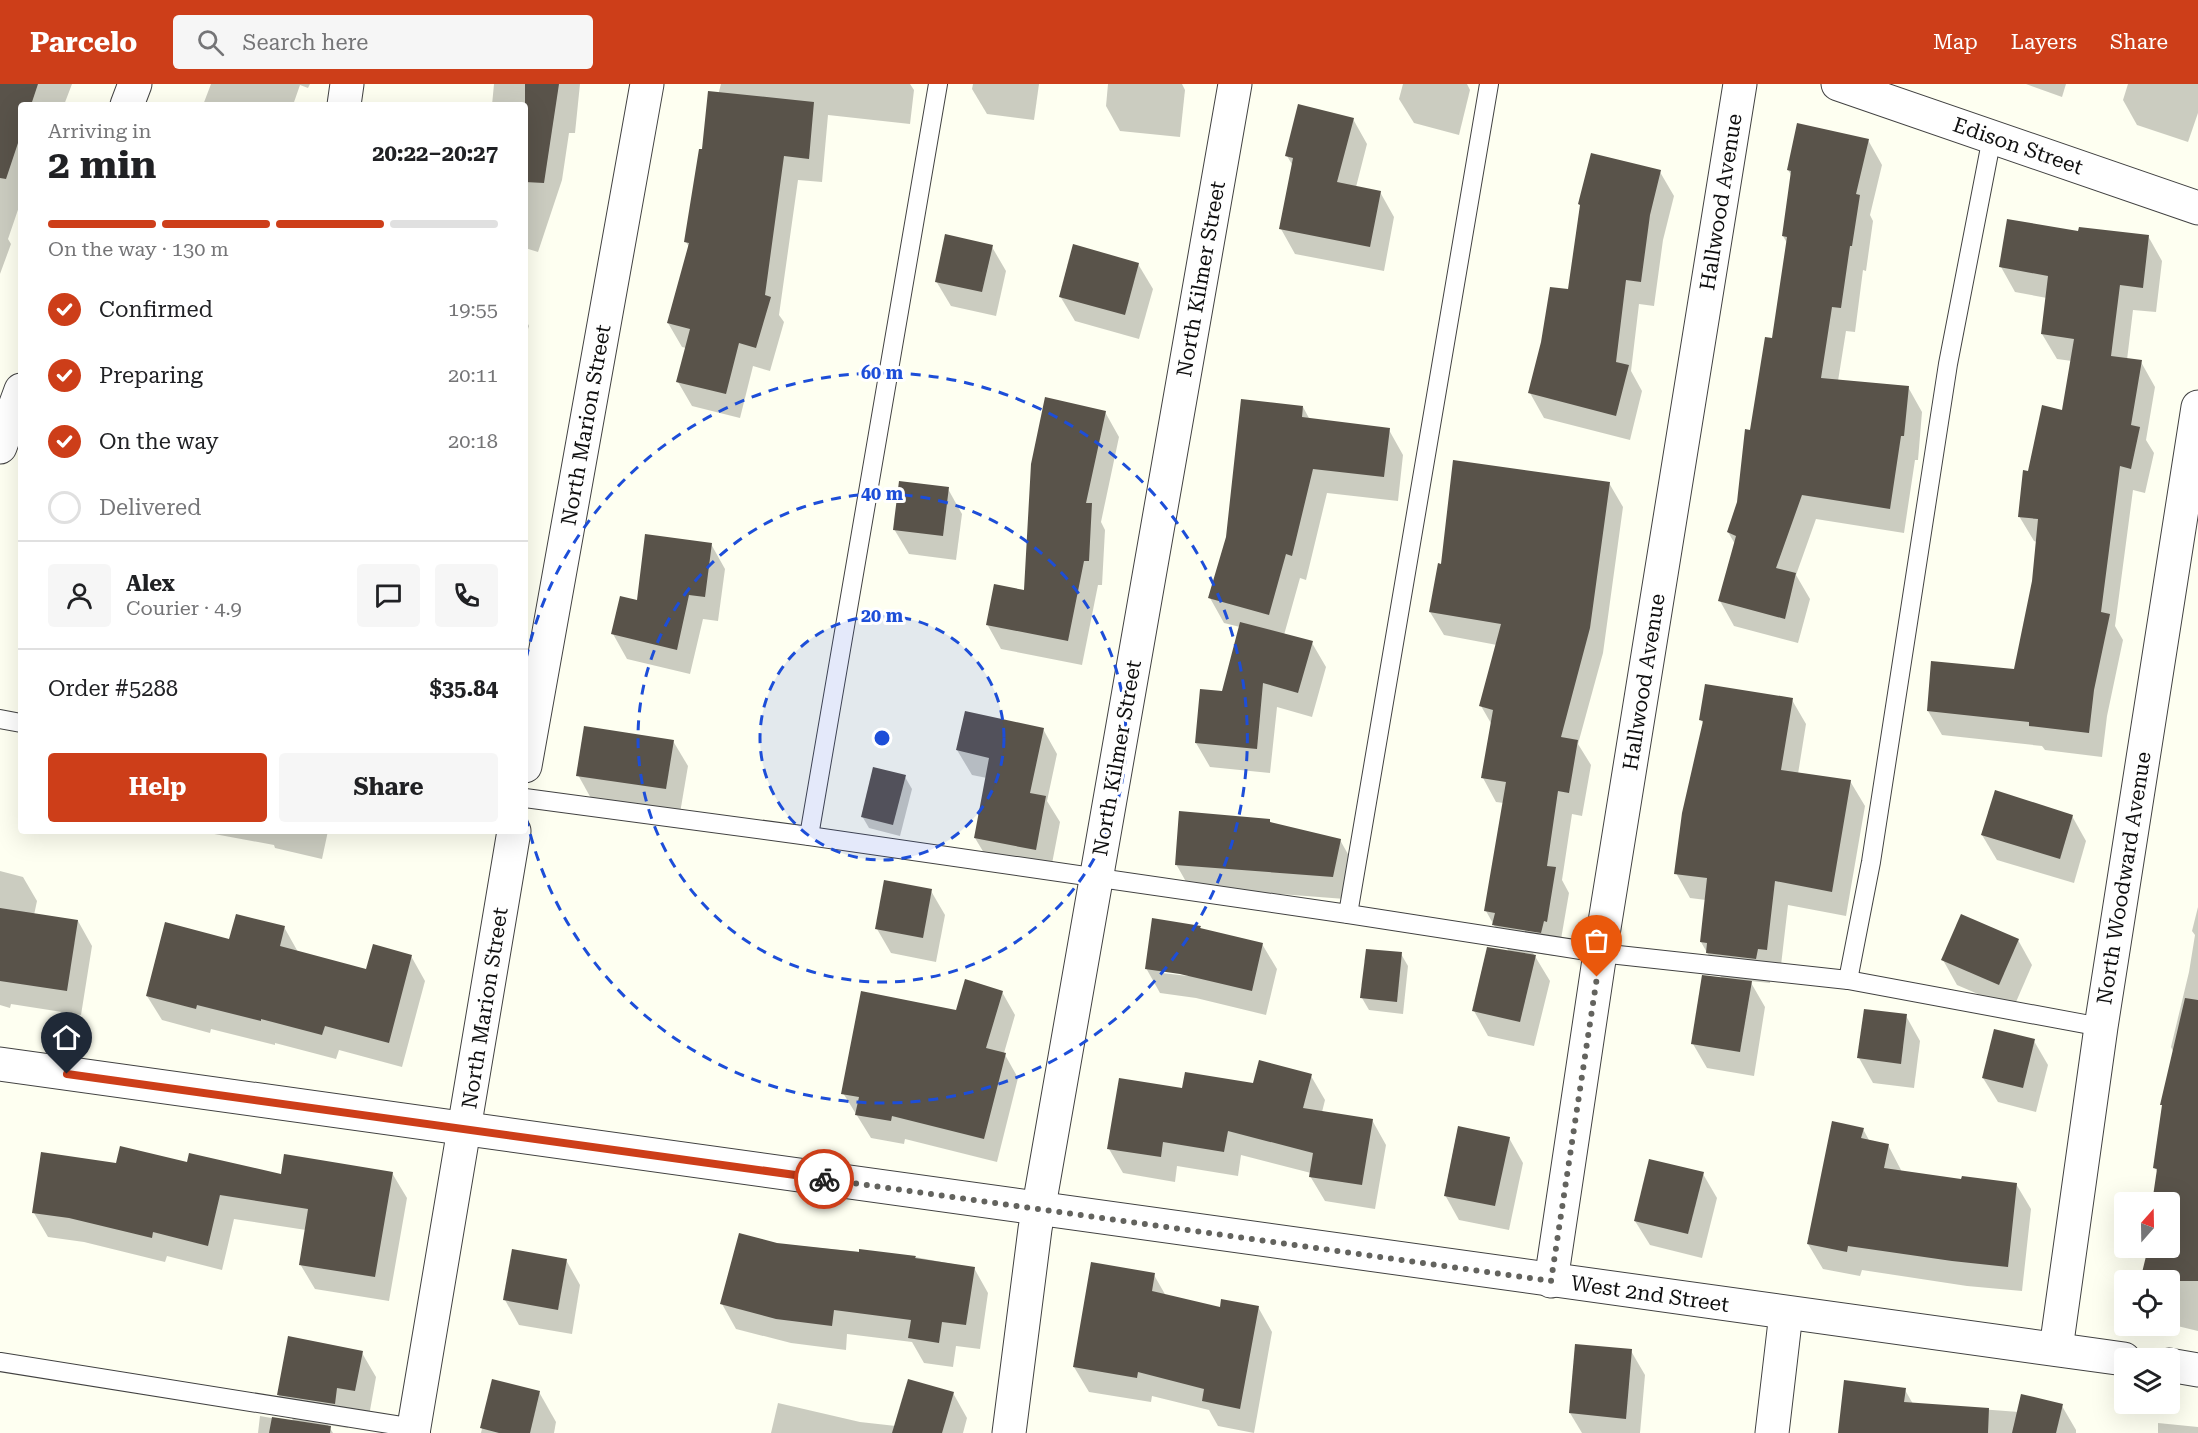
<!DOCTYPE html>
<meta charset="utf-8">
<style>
body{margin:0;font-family:"Roboto Serif",serif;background:#f6f6f6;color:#202124;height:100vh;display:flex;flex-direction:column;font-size:22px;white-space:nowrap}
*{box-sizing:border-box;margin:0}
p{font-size:20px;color:#757577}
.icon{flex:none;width:33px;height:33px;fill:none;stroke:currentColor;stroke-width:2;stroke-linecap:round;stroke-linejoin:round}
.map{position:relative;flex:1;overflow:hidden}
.details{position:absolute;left:18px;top:18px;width:510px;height:732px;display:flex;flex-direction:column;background:#fff;border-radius:6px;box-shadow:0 6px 24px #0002}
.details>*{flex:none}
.needle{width:39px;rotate:20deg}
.fabs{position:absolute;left:2114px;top:1108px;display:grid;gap:12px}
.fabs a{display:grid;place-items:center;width:66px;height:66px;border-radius:6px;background:#fff;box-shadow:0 6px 24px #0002;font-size:30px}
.pin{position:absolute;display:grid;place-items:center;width:51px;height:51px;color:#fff;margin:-62px -26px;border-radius:50% 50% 50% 0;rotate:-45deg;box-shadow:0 0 6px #0007}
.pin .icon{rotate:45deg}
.courier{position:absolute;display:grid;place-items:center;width:60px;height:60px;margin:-30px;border:4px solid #cd3e19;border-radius:50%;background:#fff;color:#222;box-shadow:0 2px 8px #0007}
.headline em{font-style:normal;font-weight:700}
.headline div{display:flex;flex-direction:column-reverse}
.headline{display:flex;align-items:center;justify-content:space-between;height:102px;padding:0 30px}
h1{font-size:39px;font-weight:700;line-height:45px}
.bar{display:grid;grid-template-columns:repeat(4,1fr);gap:9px 6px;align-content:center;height:72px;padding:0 30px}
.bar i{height:8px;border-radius:4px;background:#e0e0e0}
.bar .selected{background:#cd3e19}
.bar p{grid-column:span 4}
.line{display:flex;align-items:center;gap:15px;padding:0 30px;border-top:2px solid #e0e0e0}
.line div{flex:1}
.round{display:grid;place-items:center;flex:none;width:63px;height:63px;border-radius:6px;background:#f6f6f6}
ol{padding:0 30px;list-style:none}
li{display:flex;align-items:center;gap:18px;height:66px}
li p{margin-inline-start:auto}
li .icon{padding:6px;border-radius:50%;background:#cd3e19;color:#fff;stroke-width:4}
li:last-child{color:#757577}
li i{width:33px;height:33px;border:3px solid #e0e0e0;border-radius:50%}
.cta{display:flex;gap:12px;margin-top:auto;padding:12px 30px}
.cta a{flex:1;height:69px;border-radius:6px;background:#cd3e19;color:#fff;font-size:24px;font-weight:700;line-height:69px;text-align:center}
.cta a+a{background:#f6f6f6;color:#202124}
header{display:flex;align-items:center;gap:36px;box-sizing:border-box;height:84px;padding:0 30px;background:#cd3e19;color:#fff}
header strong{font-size:28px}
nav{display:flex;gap:33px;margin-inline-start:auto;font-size:21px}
.search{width:420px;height:54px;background:#f6f6f6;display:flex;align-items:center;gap:15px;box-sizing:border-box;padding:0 21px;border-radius:6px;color:#757577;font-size:22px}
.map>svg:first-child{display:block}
.shadow{fill:#0003;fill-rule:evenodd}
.building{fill:#59534a}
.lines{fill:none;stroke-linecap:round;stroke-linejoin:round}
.lane-casing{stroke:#424242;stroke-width:20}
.street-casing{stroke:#424242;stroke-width:35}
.lane{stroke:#fff;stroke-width:18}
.street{stroke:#fff;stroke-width:33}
.done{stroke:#63635e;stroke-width:6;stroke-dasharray:0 10.8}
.route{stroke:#cd3e19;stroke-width:8}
.ring{fill:none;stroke:#1d4ed8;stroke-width:3;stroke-dasharray:10 8}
.labels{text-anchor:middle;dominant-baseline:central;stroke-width:6;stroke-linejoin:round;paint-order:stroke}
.street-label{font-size:21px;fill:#0f0f0f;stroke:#fff}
.centre{fill:#1d4ed8;stroke:#fff;stroke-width:3}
.ring-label{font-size:18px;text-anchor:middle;font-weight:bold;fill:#1d4ed8;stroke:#fff;stroke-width:6;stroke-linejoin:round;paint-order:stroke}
</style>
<header>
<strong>Parcelo</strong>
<div class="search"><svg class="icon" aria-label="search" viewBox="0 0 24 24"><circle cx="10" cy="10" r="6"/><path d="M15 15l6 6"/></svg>Search here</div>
<nav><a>Map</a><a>Layers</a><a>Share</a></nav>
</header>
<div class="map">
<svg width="2198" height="1349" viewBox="0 0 2198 1349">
<rect width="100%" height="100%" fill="#fefff1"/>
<!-- shadow -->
<g class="shadow">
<polygon points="0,0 72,0 64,21 21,21 21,117 8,155 11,160 0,190"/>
<polygon points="211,0 310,0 308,4 300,1 293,21 203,21"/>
<polygon points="494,0 580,0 575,49 569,49 562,96 538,168 525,164 525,21 492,21"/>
<polygon points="721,0 910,0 914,6 910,40 828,31 822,98 798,96 779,231 784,238 770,287 753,282 740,334 692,322 678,298 686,264 682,263 668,239 689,163 686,158 703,67"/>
<polygon points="973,0 1039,0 1034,36 987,30 972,5"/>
<polygon points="1108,0 1182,0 1185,6 1180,53 1120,47 1106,22"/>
<polygon points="1403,0 1467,0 1470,6 1459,51 1414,39 1399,15"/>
<polygon points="2026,0 2066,0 2062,13"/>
<polygon points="2128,0 2198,0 2198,29 2188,58 2137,41 2123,16"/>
<polygon points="1353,35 1367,60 1356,103 1380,108 1394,133 1384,187 1295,170 1281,145 1293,82 1287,72"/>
<polygon points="1868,56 1882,81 1870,131 1873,137 1866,187 1863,186 1855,248 1846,247 1838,297 1908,303 1922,328 1918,376 1915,376 1904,449 1816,435 1796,491 1810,515 1798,559 1734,542 1720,517 1735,460 1728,448 1738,418 1751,347 1773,256 1787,159 1783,152 1792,92 1788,86"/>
<polygon points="1660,88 1674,112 1663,156 1654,222 1639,220 1631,287 1642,307 1630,356 1544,334 1530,309 1569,207"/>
<polygon points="2080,149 2148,152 2162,177 2156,228 2133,226 2127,276 2141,278 2155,303 2146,356 2154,369 2145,409 2133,406 2115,542 2123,556 2107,632 2102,673 2045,666 2042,662 1942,651 1928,627 2015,587 2033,497 2037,458 2034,457 2019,432 2029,389 2063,328 2072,277 2057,275 2042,250 2047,214 2015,208 2001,183"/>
<polygon points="992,163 1006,187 996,232 951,222 936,197"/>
<polygon points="1138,180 1153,205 1139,255 1075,237 1060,212"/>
<polygon points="525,234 529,242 525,254"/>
<polygon points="1303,323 1310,336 1389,346 1403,371 1398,417 1327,409 1306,496 1300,494 1284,551 1312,559 1326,583 1312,633 1277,623 1270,689 1210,683 1196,659 1223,609 1240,543 1224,539 1210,514"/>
<polygon points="1105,328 1119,353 1101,438 1105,446 1102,501 1098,501 1082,581 1001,565 987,540 1025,508"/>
<polygon points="1609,399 1623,423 1603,569 1578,660 1591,681 1582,732 1572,730 1562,796 1569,809 1560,861 1558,861 1555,872 1533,869 1550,897 1534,962 1488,952 1474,927 1509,868 1486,827 1504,719 1496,718 1483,694 1492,641 1481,622 1497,561 1444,551 1430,528 1442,481"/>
<polygon points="948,405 962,430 956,476 909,470 894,445"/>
<polygon points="711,460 725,485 718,537 703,535 690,590 627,575 613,550 638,518"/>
<polygon points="1792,616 1806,640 1798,690 1850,697 1865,722 1846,832 1788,821 1780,890 1771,889 1770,899 1750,897 1765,923 1754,992 1707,984 1693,960 1722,895 1701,858 1706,816 1690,814 1676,789 1704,641 1701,636"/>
<polygon points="1043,645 1057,670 1047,717 1060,738 1050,790 990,779 975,754 987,694 972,691 957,666"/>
<polygon points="673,657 688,682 680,729 592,716 578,691"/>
<polygon points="905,693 912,705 900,752 869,744 862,732"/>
<polygon points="2072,732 2086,757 2074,799 1997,776 1982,751"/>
<polygon points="1269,736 1272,740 1340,756 1353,779 1345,815 1189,803 1176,780"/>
<polygon points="198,747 328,747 322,775 275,764 274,761"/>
<polygon points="0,787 23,793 37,817 34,831 78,837 92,862 81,931 11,920 10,924 0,921"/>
<polygon points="931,807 945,831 936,878 891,869 877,845"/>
<polygon points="2198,823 2198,1247 2169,1240 2169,1197 2142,1197 2150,1164 2169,1164 2169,1119 2153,1119 2158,1089 2155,1084 2174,969 2171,963 2189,888 2195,851 2192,847"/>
<polygon points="284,843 298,868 367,887 411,872 425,897 402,983 339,966 336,975 275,959 275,961 211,945 210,949 162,936 147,912 230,857"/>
<path d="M1200 843 1201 845 1262 860 1277 885 1266 931 1196 914 1160 909 1146 884ZM1162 886 1188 890V892L1162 889Z"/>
<polygon points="2018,856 2032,881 2013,925 1957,901 1943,876"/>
<polygon points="1401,870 1408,882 1403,930 1369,926 1362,914"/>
<polygon points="1002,908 1015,931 1004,969 1018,994 997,1078 905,1055 904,1060 871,1054 843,1009"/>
<polygon points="1906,932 1920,957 1914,1004 1873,999 1859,974"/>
<polygon points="2034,957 2048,981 2036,1028 1998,1018 1983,994"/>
<polygon points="1311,992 1325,1016 1322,1028 1372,1036 1386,1061 1375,1125 1325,1117 1310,1092 1311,1089 1241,1071 1238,1092 1177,1082 1175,1098 1123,1089 1109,1065 1183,1006 1254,1001"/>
<polygon points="1863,1045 1870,1058 1888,1061 1902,1088 1963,1096 2016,1100 2031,1125 2022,1207 1967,1202 1862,1186 1860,1192 1823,1185 1808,1160"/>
<polygon points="1509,1054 1523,1079 1509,1146 1459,1136 1445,1111"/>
<polygon points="188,1080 282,1092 392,1089 407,1114 389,1217 315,1205 300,1180 306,1146 234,1135 222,1186 167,1172 165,1178 84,1158 48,1153 34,1129 117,1081"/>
<polygon points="1703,1090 1717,1114 1702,1174 1650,1161 1635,1137"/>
<polygon points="777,1160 915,1173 974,1184 988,1209 980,1265 956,1262 953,1283 924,1279 912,1258 847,1250 846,1266 791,1259 736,1245 722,1220"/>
<polygon points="566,1176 580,1201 572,1250 519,1241 505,1216"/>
<polygon points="1154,1191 1166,1212 1221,1224 1258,1223 1272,1248 1254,1349 1218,1342 1209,1326 1152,1312 1151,1318 1089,1308 1074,1283"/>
<polygon points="1631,1267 1645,1291 1640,1349 1582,1349 1570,1329"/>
<polygon points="362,1269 376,1293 369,1332 351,1328 348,1344 328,1341 333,1349 258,1349 260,1332 294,1338 278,1310"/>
<polygon points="493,1297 539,1308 556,1338 554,1349 481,1349"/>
<polygon points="1905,1306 1913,1320 2019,1328 2062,1322 2076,1346 2076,1349 1839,1349"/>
<polygon points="953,1309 967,1334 963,1349 771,1349 778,1319 860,1338 896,1342"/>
<polygon points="2158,1339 2198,1343 2198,1349 2158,1349"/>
</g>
<!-- building -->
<g class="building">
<polygon points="0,0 38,0 31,21 21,21 21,50 6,95 0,94"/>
<polygon points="525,0 559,0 544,99 525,98"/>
<polygon points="708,7 814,18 809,75 784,72 765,211 771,213 756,264 739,259 726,310 676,298 690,245 667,239 689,159 684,158 699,65 702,65"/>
<polygon points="1298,20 1354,34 1337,98 1381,107 1370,163 1279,145 1293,74 1285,72"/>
<polygon points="1797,39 1869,55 1856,110 1860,111 1852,162 1850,162 1841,224 1832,223 1821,294 1909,302 1904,352 1901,352 1890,425 1802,411 1776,484 1796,489 1785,535 1718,517 1736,452 1727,448 1737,418 1745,345 1750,346 1765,253 1772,254 1787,153 1782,152 1791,87 1787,86"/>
<polygon points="1591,69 1661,86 1650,131 1641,198 1626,196 1616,278 1629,281 1616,332 1528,309 1541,258 1550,203 1568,205 1580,121 1578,120"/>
<polygon points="2007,135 2078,147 2079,143 2149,151 2143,204 2120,201 2111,272 2142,276 2131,341 2140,343 2131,385 2120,382 2101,528 2110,530 2094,606 2089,649 2029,642 2029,638 1927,627 1931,577 2014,585 2032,497 2038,435 2018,433 2023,386 2028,387 2042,321 2062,326 2074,255 2041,250 2048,192 1999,183"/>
<polygon points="945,150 993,161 982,208 935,198"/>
<polygon points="1073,160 1139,179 1125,231 1059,213"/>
<polygon points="1045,313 1106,327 1086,419 1092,419 1089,477 1084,477 1068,557 986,541 994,500 1024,506 1031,380"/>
<polygon points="1241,315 1303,322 1302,333 1390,344 1384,393 1313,385 1292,472 1286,470 1269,531 1208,514 1226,453"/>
<polygon points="1453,376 1610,398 1590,544 1561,653 1578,656 1569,709 1558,707 1547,782 1556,783 1547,838 1544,837 1541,849 1492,841 1495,829 1484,827 1506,698 1481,694 1493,626 1479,622 1501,540 1429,528 1438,479 1441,480"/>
<polygon points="899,397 949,403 943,452 893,446"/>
<polygon points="645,450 712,459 705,513 689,511 677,566 611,550 620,512 637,516"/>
<polygon points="1240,538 1313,557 1298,609 1263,599 1257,665 1195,659 1200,605 1222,607"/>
<polygon points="1705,600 1793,614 1781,686 1851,696 1832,808 1775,797 1767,866 1758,865 1756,875 1706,869 1707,859 1700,858 1707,794 1674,790 1682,729 1703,637 1699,636"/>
<polygon points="965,627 1044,644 1030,709 1046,712 1036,766 974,754 989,674 956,666"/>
<polygon points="584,642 674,656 666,705 576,692"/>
<polygon points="873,683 906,691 893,741 861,733"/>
<polygon points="1995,706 2073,731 2060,775 1981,751"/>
<polygon points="1179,727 1270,735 1270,738 1341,755 1333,793 1175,781"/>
<polygon points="884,796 932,805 923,854 875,845"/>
<polygon points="0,824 78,836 67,907 0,897"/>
<polygon points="236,830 285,842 280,862 366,885 373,860 412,871 389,959 325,942 322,951 261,935 261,937 197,921 196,925 146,912 165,838 229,855"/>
<polygon points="1961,830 2019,855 1999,901 1941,876"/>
<polygon points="1152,834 1201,842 1200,844 1263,859 1252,907 1180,890 1145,885"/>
<polygon points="1487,863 1536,871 1520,938 1472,927"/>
<polygon points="1366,865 1402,868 1397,918 1360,914"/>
<polygon points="1702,891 1752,897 1740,968 1691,960"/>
<polygon points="965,895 1003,907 986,964 1006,969 984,1055 892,1032 891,1037 855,1031 859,1013 841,1010 861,907 956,926"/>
<polygon points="2185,914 2198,916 2198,1197 2140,1197 2148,1164 2169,1164 2169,1119 2152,1119 2157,1085 2153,1084 2162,1021 2160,1021"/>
<polygon points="1864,925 1907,930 1901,980 1857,974"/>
<polygon points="1994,945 2035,955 2023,1004 1982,994"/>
<polygon points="1259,976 1312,990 1303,1024 1373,1035 1362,1101 1309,1093 1313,1069 1228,1047 1224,1068 1163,1058 1161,1073 1107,1065 1119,994 1182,1004 1185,988 1253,999"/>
<polygon points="1832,1037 1864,1044 1861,1054 1889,1060 1884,1084 1961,1095 1962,1092 2017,1099 2008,1183 1952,1177 1848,1162 1847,1168 1807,1160"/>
<polygon points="1458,1042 1510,1053 1495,1122 1444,1112"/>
<polygon points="120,1062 187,1078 189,1069 281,1090 284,1070 393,1088 375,1193 299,1181 308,1125 220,1111 208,1162 153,1148 152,1154 69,1134 32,1129 41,1068 116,1079"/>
<polygon points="1649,1075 1704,1088 1688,1150 1634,1137"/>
<polygon points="739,1149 777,1159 859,1168 859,1165 916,1172 915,1174 975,1183 966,1241 942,1238 939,1259 908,1254 911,1236 834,1226 832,1242 776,1235 720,1220"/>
<polygon points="512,1165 567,1175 558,1226 503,1216"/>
<polygon points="1091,1178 1155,1189 1152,1207 1220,1223 1221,1215 1259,1222 1240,1325 1202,1317 1204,1305 1138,1288 1137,1294 1073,1283"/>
<polygon points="288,1252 363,1267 355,1307 337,1304 335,1320 277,1311"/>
<polygon points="1575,1260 1632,1265 1626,1335 1569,1329"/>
<polygon points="492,1295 540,1307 530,1349 499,1349 480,1344"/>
<polygon points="908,1295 954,1308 942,1349 892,1349"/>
<polygon points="1844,1296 1906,1304 1904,1318 1989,1324 1988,1349 1838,1349"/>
<polygon points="2021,1310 2063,1320 2056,1349 2012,1349"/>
<polygon points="272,1333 331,1342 330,1349 269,1349"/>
</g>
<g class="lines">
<defs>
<g id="lane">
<polyline points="0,635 21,639"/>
<polyline points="525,714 809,752 1348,830 1600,869 1848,896 2101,943"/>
<polyline points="809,752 938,0"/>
<polyline points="1348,830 1489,0"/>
<polyline points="1848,896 1871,778 1948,280 1992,53"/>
<polyline points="0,1278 414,1344 421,1348"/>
</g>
<g id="street">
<polyline points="1838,0 2198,124"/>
<polyline points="127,21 135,0"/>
<polyline points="344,21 347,0"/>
<polyline points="0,363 21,306"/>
<polyline points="525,682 647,0"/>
<polyline points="0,980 2124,1275"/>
<polyline points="1551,1197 1600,869 1740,0"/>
<polyline points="2056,1265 2101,943 2198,323"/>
<polyline points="2169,1281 2198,1286"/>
<polyline points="413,1349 514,747"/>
<polyline points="1009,1349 1035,1145 1235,0"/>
<polyline points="1772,1349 1786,1229"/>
</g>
</defs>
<!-- lane casing -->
<use href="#lane" class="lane-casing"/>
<!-- street casing -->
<use href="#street" class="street-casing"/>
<!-- lane -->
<use href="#lane" class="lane"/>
<!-- street -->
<use href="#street" class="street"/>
</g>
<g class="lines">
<!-- done -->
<polyline class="done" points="824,1095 1551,1197 1597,893"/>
<!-- route -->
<polyline class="route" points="67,990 824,1095"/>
</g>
<!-- distance rings -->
<circle cx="882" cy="654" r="122" fill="#1d4ed8" fill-opacity=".12"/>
<g class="ring">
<circle cx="882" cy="654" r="122"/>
<circle cx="882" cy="654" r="244"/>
<path d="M526 575A365 365 0 1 1 526 733"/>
</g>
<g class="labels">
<!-- street labels -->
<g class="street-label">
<text transform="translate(2018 62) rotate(19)">Edison Street</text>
<text transform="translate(1721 118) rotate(-81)">Hallwood Avenue</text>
<text transform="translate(1201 195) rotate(-80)">North Kilmer Street</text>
<text transform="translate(586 341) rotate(-80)">North Marion Street</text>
<text transform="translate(1644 598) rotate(-81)">Hallwood Avenue</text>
<text transform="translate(1117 674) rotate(-80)">North Kilmer Street</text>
<text transform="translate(2124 794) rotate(-81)">North Woodward Avenue</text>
<text transform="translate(485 924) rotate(-81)">North Marion Street</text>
<text transform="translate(1650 1210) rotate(8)">West 2nd Street</text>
</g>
</g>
<circle cx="882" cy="654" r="9" class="centre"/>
<g class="ring-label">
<text x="882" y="295">60 m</text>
<text x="882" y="416">40 m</text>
<text x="882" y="538">20 m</text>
</g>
</svg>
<div class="fabs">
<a><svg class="needle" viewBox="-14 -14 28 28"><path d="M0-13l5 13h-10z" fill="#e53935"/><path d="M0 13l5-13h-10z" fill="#757577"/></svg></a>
<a><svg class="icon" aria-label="locate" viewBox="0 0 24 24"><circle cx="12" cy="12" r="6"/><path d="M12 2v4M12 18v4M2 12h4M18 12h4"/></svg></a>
<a><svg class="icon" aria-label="layers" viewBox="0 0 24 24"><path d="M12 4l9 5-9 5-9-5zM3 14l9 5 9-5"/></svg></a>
</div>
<div class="pin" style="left:1597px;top:893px;background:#ea580c"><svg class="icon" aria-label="bag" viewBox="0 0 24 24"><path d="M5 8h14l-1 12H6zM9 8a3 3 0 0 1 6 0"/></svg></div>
<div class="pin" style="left:67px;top:990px;background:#1f2937"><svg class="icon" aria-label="home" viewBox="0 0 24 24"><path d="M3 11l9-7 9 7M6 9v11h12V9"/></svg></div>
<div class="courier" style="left:824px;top:1095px"><svg class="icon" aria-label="bike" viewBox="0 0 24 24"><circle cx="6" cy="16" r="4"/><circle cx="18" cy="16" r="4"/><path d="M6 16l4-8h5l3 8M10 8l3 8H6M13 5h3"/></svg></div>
<section class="details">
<div class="headline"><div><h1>2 min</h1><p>Arriving in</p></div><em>20:22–20:27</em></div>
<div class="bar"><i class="selected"></i><i class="selected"></i><i class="selected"></i><i></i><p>On the way · 130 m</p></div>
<ol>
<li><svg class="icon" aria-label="check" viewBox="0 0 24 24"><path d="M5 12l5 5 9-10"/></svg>Confirmed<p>19:55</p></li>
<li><svg class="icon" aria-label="check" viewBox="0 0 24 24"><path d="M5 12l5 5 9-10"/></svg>Preparing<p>20:11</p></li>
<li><svg class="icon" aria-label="check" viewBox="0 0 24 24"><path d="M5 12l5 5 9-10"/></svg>On the way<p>20:18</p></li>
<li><i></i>Delivered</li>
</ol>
<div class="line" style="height:108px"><a class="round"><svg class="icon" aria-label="person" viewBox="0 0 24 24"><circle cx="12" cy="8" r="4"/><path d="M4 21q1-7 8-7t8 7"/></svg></a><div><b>Alex</b><p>Courier · 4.9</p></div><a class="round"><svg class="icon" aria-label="chat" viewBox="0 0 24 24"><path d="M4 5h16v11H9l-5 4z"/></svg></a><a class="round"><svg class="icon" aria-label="phone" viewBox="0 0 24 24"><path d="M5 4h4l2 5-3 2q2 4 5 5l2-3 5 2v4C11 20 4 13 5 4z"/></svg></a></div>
<div class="line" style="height:78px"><div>Order #5288</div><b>$35.84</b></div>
<div class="cta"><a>Help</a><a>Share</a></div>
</section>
</div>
